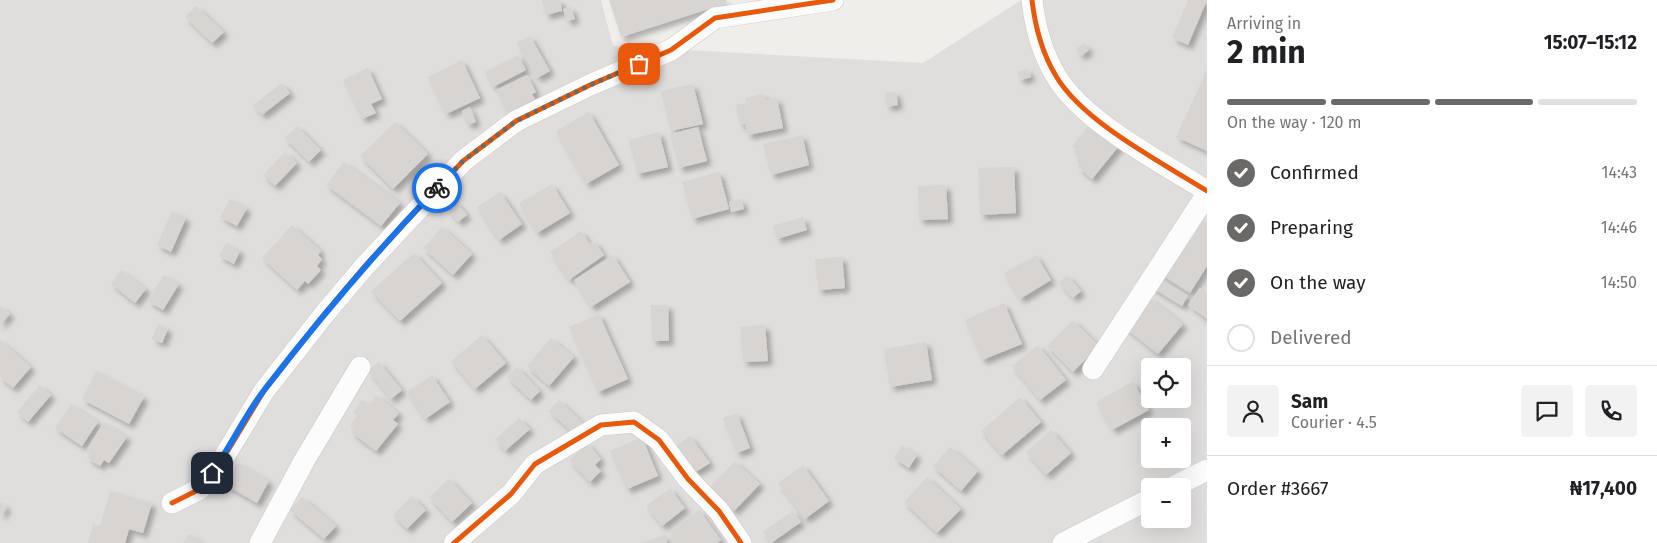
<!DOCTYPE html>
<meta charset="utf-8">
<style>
body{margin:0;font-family:"Fira Sans",sans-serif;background:#f2f2f2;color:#202124;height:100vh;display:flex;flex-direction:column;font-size:19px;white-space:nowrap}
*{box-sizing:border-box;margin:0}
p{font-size:16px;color:#757577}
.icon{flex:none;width:28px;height:28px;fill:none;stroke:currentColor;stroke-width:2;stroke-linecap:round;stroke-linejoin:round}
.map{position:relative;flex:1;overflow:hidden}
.panel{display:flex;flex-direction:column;background:#fff;width:450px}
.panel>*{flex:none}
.fabs{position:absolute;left:1141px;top:358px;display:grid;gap:10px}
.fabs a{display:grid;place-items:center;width:50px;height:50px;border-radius:5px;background:#fff;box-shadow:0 5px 20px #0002;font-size:25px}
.pin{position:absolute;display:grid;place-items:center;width:42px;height:42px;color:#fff;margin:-21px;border-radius:10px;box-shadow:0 2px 8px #0006}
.courier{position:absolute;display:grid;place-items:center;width:50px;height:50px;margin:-25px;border:4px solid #1a73e8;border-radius:50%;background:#fff;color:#222;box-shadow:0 1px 6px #0007}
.headline em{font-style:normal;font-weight:700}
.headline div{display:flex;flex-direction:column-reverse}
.headline{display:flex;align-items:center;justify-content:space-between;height:85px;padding:0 20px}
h1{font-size:32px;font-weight:700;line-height:38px}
.bar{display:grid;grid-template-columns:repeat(4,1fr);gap:8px 5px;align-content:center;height:60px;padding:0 20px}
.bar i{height:6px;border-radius:4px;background:#e0e0e0}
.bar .current{background:#6a6968}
.bar p{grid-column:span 4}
.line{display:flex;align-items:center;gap:12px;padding:0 20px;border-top:1px solid #e0e0e0}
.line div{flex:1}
.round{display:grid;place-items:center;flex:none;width:52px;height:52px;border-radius:5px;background:#f2f2f2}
ol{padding:0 20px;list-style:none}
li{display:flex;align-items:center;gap:15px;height:55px}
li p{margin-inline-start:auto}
li .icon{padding:5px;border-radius:50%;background:#6a6968;color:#fff;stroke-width:4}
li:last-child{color:#757577}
li i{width:28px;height:28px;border:2px solid #e0e0e0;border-radius:50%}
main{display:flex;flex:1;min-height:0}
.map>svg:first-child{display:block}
.residential{fill:#dfdedc;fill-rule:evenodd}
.building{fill:#d7d4d2;filter:url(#shadow)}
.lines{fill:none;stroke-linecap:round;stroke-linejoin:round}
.minor-casing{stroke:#c9c8c7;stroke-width:22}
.minor{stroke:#fdfcfc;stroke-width:21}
.cycleway-casing{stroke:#fff;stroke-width:8}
.cycleway{stroke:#e8590c;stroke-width:5}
.done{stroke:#6a6968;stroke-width:5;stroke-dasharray:0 9}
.route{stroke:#1a73e8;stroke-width:6}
</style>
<main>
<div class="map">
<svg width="1207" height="543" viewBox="0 0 1207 543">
<defs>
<filter id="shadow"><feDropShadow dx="4.5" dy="4.5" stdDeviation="2.5" flood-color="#0004"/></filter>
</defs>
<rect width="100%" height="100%" fill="#f0eeeb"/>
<!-- residential -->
<path class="residential" d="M0 0H601L613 46 923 63 1021 0H1207V543H0ZM1150 366H1182V399H1150ZM1150 426H1182V459H1150ZM1150 486H1182V519H1150Z"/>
<!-- building -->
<g class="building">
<polygon points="542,0 560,0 562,11 546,15"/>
<polygon points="609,0 726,0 727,3 621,37"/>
<polygon points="1188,0 1207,0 1188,45 1172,38"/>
<polygon points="196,6 224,32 212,43 185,17"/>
<polygon points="571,7 575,19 567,21 563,9"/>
<polygon points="530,36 550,71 537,78 517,43"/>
<polygon points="1084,43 1089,50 1081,56 1076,49"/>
<polygon points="518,55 526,70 493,87 485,72"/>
<polygon points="462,60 480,98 446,114 428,77"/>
<polygon points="368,68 382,99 371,104 376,113 362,119 343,80"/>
<polygon points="1028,69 1031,77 1020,80 1017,72"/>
<polygon points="1207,70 1207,151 1176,137"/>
<polygon points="527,75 536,92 532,94 535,99 508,113 496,90"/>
<polygon points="282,83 290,93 262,115 253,105"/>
<polygon points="693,84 703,124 671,131 661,91"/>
<polygon points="896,92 898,105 887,107 885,93"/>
<polygon points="764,94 766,100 777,98 783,128 748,135 745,124 740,125 736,105 747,103 745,98"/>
<polygon points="470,107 476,122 468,125 462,111"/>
<polygon points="589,112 619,165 586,184 556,131"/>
<polygon points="395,122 428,154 393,189 360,156"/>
<polygon points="1091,123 1119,146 1092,179 1078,167 1082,161 1075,156 1079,152 1072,146"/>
<polygon points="297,126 321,150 309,162 285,138"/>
<polygon points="698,127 707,161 679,168 670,134"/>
<polygon points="659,132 668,167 637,174 629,140"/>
<polygon points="802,135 809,165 771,175 763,144"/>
<polygon points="285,152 297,163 275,186 263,175"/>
<polygon points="344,162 400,203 381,226 326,185"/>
<polygon points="1014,167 1016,213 980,215 978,168"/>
<polygon points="719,172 729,209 692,219 682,182"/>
<polygon points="552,184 570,213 537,233 519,203"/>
<polygon points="946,185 948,219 919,220 918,186"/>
<polygon points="500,192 522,224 499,240 477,207"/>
<polygon points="230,199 247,208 237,226 220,217"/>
<polygon points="741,199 744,209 731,212 729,202"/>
<polygon points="456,202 467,215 458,222 447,208"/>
<polygon points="172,211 186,218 171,252 157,245"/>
<polygon points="803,217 807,230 777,239 773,226"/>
<polygon points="1195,217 1207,225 1207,266 1190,293 1159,273"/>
<polygon points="292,225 321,251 318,255 322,259 317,266 321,270 308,284 305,281 297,290 262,258"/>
<polygon points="442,227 472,254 453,275 423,248"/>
<polygon points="581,231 590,244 594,241 604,255 569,280 550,252"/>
<polygon points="226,243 240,251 234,264 219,256"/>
<polygon points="414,253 442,283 400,321 371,291"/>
<polygon points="613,255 630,282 591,307 574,280"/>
<polygon points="1036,255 1051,280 1020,299 1004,273"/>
<polygon points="842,257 845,288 818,290 815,259"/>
<polygon points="121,270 146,289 135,303 111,284"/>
<polygon points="164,275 179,284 163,310 148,301"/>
<polygon points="1067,275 1081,291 1073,298 1059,283"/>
<polygon points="1156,276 1188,296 1182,306 1149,286"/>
<polygon points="1200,288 1207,293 1207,319 1188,305"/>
<polygon points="1149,297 1183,324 1158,354 1124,327"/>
<polygon points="1004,303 1022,344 982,360 965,320"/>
<polygon points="0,305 10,314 0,325"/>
<polygon points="651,305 668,305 669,341 652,341"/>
<polygon points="599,314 628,379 598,392 569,327"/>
<polygon points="1073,320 1099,346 1073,372 1047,346"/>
<polygon points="158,324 168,329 162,343 152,339"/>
<polygon points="765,325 768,361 743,362 740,327"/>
<polygon points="482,335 506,363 475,389 451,361"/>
<polygon points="551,338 574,357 549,386 527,366"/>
<polygon points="0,340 31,367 13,388 0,377"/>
<polygon points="926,342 932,380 890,387 884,349"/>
<polygon points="1038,345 1066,380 1040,400 1012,366"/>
<polygon points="379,362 402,390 391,399 368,371"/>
<polygon points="517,367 540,391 531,400 507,377"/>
<polygon points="96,371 144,397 129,424 82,399"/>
<polygon points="432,375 450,402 425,419 407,392"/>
<polygon points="1133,381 1149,410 1112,430 1096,402"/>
<polygon points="40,385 51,395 28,422 17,412"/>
<polygon points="376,395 399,413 393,420 398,424 376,451 351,432 354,428 350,425 357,416 353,413 362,400 369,405"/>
<polygon points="1020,397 1041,422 1002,455 981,431"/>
<polygon points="559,400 584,424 574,434 549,411"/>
<polygon points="71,404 98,422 82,446 55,428"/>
<polygon points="737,413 750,448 737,453 723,418"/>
<polygon points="519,418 530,429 505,451 495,439"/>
<polygon points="104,422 127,437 109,463 104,460 100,466 87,458 91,452 87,449"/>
<polygon points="1051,430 1071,453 1046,475 1026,452"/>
<polygon points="690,436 710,463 694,473 675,447"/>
<polygon points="642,437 658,476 627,489 610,451"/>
<polygon points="587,443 601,459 595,465 601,471 590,482 569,460"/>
<polygon points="902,445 917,455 909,468 894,458"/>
<polygon points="950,447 978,471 961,491 933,466"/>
<polygon points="735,461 760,484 734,511 709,488"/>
<polygon points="238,463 269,481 257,503 225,485"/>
<polygon points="803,465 829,501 805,519 778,483"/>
<polygon points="927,477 961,509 937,533 904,502"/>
<polygon points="449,479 472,503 452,522 429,497"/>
<polygon points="670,488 685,508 662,526 646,506"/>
<polygon points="110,491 152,503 143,533 129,529 125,543 88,543 93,524 100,526"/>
<polygon points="412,496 426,510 407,529 393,515"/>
<polygon points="302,497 336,526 324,539 290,510"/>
<polygon points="0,502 7,507 0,517"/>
<polygon points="699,510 721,540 717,543 678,543 670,531"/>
<polygon points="792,511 801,522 771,543 763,532"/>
<polygon points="189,534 202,543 183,543"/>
<polygon points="665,535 667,543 640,543"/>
</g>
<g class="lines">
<defs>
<g id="minor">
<path d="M1032 0C1035 26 1042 53 1056 76 1083 122 1161 162 1207 191"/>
<polyline points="1093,369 1207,194"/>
<polyline points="1175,486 1207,470"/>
<polyline points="172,503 200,489 224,457 264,391 326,312 364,267 463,161 516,121 590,85 671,50 715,18 833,0"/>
<polyline points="260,543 304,461 360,367"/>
<polyline points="454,543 511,494 535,464 601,425 634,422 659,440 688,479 719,511 741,543"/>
<polyline points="1063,543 1150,499"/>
</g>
</defs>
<!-- minor casing -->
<use href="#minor" class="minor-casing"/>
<!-- minor -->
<use href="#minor" class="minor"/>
<defs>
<g id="cycleway">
<path d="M1032 0C1035 26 1042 53 1056 76 1083 122 1161 162 1207 191"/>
<polyline points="172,503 200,489 224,457 264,391 326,312 364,267 463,161 516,121 590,85 671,50 715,18 833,0"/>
<polyline points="454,543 511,494 535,464 601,425 634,422 659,440 688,479 719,511 741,543"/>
</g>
</defs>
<!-- cycleway casing -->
<use href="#cycleway" class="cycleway-casing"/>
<!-- cycleway -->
<use href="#cycleway" class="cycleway"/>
</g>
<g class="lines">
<!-- done -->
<polyline class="done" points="437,188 463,161 516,121 590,85 639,64"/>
<!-- route -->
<path class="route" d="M212 473C231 446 245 415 265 389 319 319 376 252 437 188"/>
</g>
</svg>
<div class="fabs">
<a><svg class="icon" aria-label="locate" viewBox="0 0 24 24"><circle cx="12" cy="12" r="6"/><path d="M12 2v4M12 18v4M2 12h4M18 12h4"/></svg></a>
<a>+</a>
<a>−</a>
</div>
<div class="pin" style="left:639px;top:64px;background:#ea580c"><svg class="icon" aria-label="bag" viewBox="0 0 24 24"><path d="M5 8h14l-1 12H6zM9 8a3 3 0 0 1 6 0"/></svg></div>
<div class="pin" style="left:212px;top:473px;background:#1f2937"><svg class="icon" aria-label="home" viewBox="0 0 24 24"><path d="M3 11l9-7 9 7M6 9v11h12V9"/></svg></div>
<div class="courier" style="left:437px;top:188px"><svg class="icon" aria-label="bike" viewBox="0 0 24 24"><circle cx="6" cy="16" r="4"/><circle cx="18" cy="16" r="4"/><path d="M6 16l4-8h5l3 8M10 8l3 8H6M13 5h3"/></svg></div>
</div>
<section class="panel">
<div class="headline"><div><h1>2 min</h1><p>Arriving in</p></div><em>15:07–15:12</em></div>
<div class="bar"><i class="current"></i><i class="current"></i><i class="current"></i><i></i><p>On the way · 120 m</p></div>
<ol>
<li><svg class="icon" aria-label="check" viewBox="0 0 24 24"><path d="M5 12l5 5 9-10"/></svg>Confirmed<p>14:43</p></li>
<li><svg class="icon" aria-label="check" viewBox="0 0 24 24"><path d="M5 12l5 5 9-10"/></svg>Preparing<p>14:46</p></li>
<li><svg class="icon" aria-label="check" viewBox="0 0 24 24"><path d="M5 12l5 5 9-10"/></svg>On the way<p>14:50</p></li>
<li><i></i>Delivered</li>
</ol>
<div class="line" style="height:90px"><a class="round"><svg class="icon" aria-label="person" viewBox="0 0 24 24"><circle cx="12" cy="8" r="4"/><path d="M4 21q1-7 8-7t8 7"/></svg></a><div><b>Sam</b><p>Courier · 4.5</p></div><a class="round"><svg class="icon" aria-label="chat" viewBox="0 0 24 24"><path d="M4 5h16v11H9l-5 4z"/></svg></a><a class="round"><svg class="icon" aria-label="phone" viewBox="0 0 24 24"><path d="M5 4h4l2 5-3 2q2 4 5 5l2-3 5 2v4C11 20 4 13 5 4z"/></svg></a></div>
<div class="line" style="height:65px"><div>Order #3667</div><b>₦17,400</b></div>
</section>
</main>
